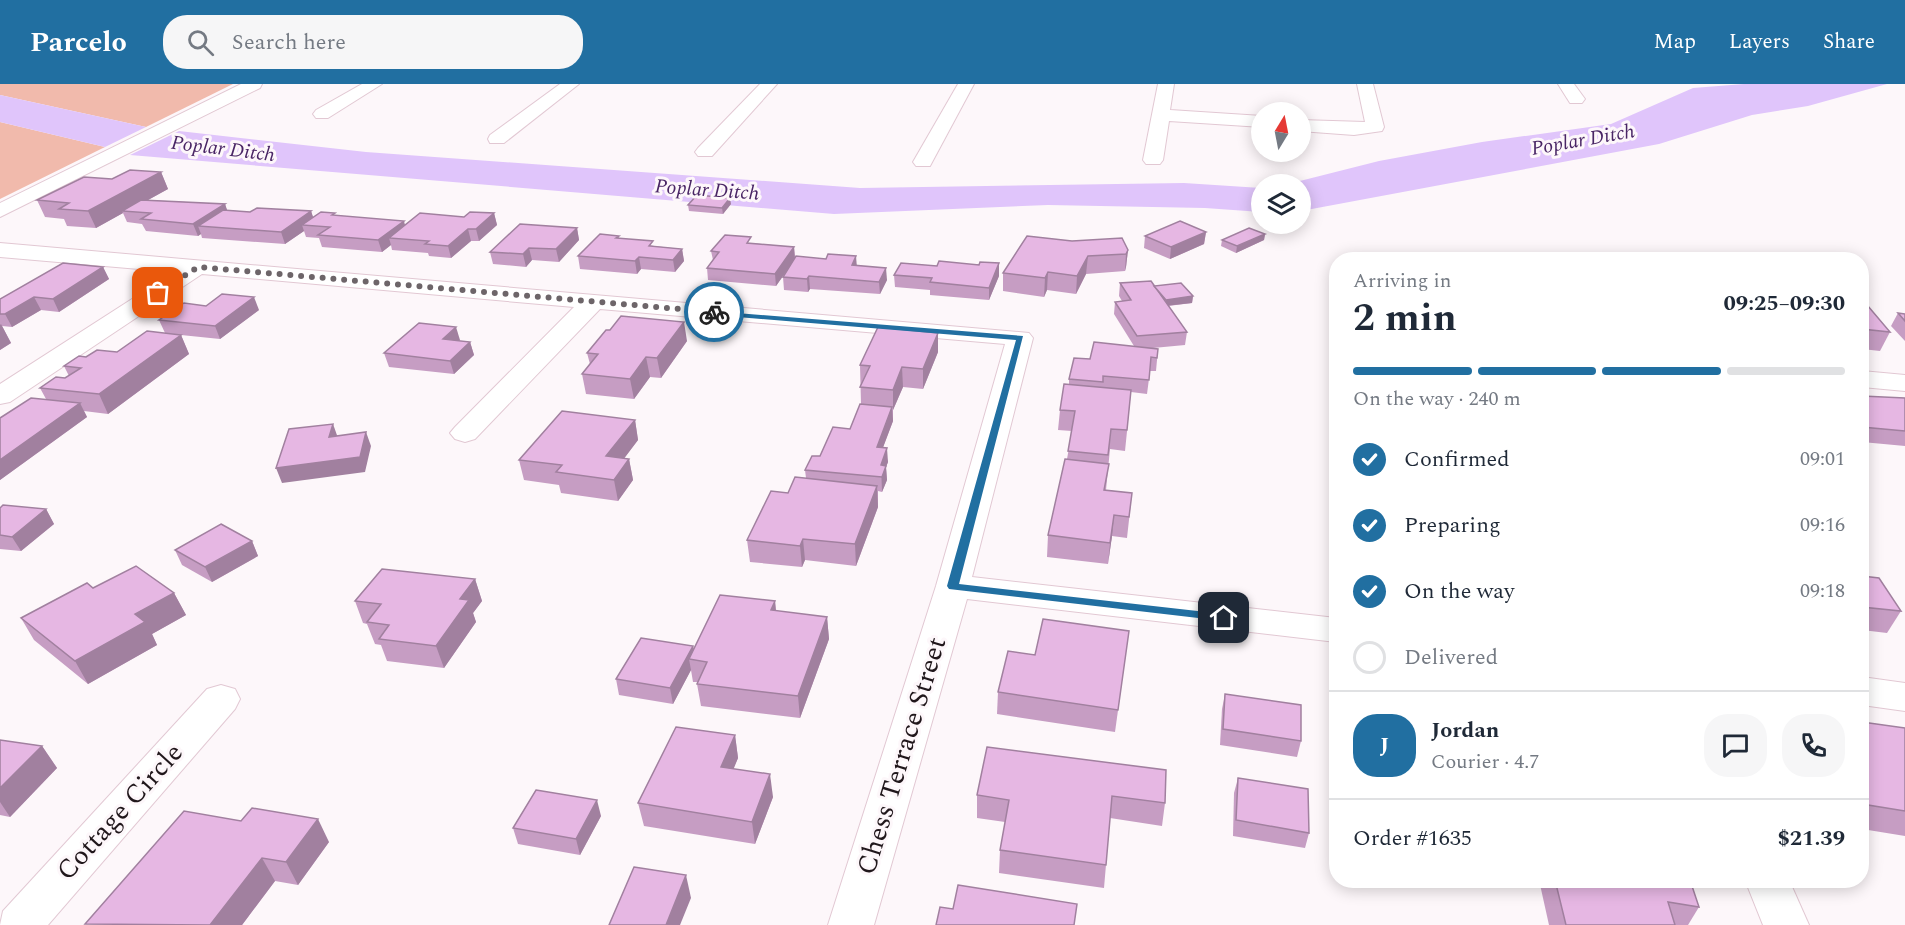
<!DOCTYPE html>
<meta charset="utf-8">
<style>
body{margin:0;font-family:Spectral,serif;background:#f6f6f7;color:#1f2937;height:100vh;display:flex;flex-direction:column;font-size:22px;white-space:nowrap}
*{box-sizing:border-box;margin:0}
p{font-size:20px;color:#747a83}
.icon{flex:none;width:33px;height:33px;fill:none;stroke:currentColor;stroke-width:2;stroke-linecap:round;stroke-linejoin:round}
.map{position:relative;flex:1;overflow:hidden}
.panel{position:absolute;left:1329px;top:168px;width:540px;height:636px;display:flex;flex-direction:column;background:#fff;border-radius:24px;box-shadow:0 3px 15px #0003}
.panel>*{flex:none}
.needle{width:39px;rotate:10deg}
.controls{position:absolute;left:1251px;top:18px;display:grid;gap:12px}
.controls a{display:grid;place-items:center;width:60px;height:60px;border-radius:50%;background:#fff;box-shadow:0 3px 15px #0003;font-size:30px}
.pin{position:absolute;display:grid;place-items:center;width:51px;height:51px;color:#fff;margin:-26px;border-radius:12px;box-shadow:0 3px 9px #0006}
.courier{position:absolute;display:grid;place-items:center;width:60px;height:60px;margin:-30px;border:4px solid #216fa1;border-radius:50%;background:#fff;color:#222;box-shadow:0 2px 8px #0007}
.summary em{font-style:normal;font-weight:700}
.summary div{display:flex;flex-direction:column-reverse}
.summary{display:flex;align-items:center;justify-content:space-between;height:102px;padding:0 24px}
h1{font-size:39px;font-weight:700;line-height:45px}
.bar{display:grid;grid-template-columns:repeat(4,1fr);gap:9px 6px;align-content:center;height:72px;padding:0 24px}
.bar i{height:8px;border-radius:4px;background:#e0e1e3}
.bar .current{background:#216fa1}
.bar p{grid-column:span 4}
.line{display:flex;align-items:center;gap:15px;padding:0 24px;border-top:2px solid #e0e1e3}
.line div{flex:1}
.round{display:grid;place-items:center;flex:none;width:63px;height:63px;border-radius:24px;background:#f6f6f7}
ol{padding:0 24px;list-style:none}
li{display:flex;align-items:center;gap:18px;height:66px}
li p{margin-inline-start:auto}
li .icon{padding:6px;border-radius:50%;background:#216fa1;color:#fff;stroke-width:4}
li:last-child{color:#747a83}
li i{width:33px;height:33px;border:3px solid #e0e1e3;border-radius:50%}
header{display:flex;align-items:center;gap:36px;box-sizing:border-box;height:84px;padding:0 30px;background:#216fa1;color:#fff}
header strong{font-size:28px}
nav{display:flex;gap:33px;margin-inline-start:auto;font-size:21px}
.search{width:420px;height:54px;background:#f6f6f7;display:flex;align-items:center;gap:15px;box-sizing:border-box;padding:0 21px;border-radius:24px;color:#747a83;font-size:22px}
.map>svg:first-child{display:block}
.green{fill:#f1baac}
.water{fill:#e0c5fb}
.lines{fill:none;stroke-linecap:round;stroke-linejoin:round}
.minor-casing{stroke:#e2c8d3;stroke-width:2}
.minor{fill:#fff;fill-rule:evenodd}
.wall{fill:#c69dc3}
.shaded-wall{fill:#a1809f}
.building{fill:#e6b7e3;stroke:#a1809f;stroke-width:1.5}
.route{fill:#216fa1}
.done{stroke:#6d6569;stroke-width:6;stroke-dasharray:0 10.8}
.labels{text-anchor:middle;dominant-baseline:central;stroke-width:6;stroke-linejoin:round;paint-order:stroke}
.far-water-label{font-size:20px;font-style:italic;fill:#492565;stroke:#fdf7fa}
.near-street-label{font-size:27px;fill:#20171b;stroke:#fdf7fa}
</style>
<header>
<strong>Parcelo</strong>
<div class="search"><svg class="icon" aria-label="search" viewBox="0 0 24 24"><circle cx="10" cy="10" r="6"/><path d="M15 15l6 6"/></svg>Search here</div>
<nav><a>Map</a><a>Layers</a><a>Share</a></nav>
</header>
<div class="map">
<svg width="1905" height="841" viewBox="0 0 1905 841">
<rect width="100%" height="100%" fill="#fdf7fa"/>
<!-- green -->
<g class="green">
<polygon points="0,0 233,0 146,43 0,11"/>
<polygon points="0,38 105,63 0,115"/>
</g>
<!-- water -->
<g class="water">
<polygon points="1744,0 1887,0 1808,22 1752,31 1659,60 1301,127 1300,100 1288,100 1379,77 1482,58 1611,40 1693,4"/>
<polygon points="0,11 146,43 105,63 0,38"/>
<polygon points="179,47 366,68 860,104 1184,99 1261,104 1261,128 1205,124 1048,121 834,130 130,71"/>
</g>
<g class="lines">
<defs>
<g id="minor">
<polygon points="241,0 262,0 260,4 0,133 0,119"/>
<polygon points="362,0 382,0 328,34 316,34 313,30 316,26"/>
<polygon points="560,0 579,0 504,59 490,59 488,55 490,51"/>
<polygon points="760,0 777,0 712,72 698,72 695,68 698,64"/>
<polygon points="958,0 974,0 930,82 916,82 913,78"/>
<polygon points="1158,0 1174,0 1170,26 1262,32 1262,43 1169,37 1163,76 1160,80 1146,80 1143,76"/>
<polygon points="1357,0 1373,0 1384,43 1382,47 1354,51 1300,47 1300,36 1365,38"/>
<polygon points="1558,0 1574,0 1585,15 1582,19 1570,19"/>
<polygon points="0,159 1029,249 1033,254 972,493 1336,534 1336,558 967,515 874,841 828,841 936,502 1005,260 600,225 475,355 465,358 455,355 450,349 455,343 574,223 202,190 10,318 0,320 0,300 174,188 0,173"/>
<polygon points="1862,287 1905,291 1905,307 1862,303"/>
<polygon points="1862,593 1905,599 1905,627 1862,621"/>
<polygon points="221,601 235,605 240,615 235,625 48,841 0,841 3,827 207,605"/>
<polygon points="1745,796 1789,796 1809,841 1763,841"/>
</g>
</defs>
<!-- minor casing -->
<use href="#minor" class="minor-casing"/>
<!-- minor -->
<use href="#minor" class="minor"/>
</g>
<!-- wall -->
<g class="wall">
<polygon points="161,88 168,105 148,116 225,120 227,126 250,128 311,127 313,133 336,132 405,141 464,133 494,129 497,141 479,157 471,157 451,174 429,172 428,169 392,166 391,161 382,168 322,163 319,154 306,153 304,147 285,160 202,154 201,150 198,152 146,147 142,140 127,138 123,129 96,144 67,142 64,135 45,133 37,116 112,95"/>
<polygon points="731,120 723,130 689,127 688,121"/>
<polygon points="577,144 579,156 559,178 532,176 526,183 493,180 490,168"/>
<polygon points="1206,148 1204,160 1170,175 1144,164 1145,152"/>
<polygon points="1265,150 1264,156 1236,169 1221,162 1222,156"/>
<polygon points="619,152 619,154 654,162 682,165 684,177 675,188 641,185 637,190 580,185 578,172"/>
<polygon points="1027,152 1128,166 1126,183 1125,187 1086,190 1076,210 1047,206 1044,213 1003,207 1003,189"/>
<polygon points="752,159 794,163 795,174 857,181 887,196 880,210 810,205 808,208 784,206 783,193 788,185 776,202 708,196 707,184 713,176 711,167"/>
<polygon points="999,179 999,192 989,216 930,211 930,206 895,203 894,191 937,182"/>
<polygon points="103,183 109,195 59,228 41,226 12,243 2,242 11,259 0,266 0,215"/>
<polygon points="1120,199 1154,202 1193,212 1192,219 1168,222 1187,248 1185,261 1153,264 1158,265 1156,287 1150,287 1147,310 1131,308 1125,367 1110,365 1106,406 1132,409 1127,454 1112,452 1108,480 1047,473 1048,451 1067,375 1072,347 1058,346 1060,326 1069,300 1069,295 1090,275 1134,262 1114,230 1115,218 1122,217 1119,212"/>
<polygon points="1862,215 1890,248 1880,267 1862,265"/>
<polygon points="259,226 220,255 181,251 189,270 108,330 84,327 87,333 0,396 0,334 46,315 40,304 65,294 69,292 64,282 86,273 117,268 165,249 159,236"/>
<polygon points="1898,229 1905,230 1905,257 1891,242"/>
<polygon points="610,246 687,257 661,294 650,293 634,315 586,310 582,290 590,280 587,269"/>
<polygon points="938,249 938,268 923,305 903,303 893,326 893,337 883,363 888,378 886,383 887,396 882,408 878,407 878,423 856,482 805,476 802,483 750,478 747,456 788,409 806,394 805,386 850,345 861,320 860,281"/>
<polygon points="460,256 459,257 470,258 474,271 454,290 389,283 384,269"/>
<polygon points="1862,312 1905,314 1905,362 1862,358"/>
<polygon points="635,336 638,356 624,374 629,375 633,396 618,417 561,409 559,401 524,396 519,376"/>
<polygon points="0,424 46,425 54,440 21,467 0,465"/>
<polygon points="252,457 258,472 212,498 182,481 175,466"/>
<polygon points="1862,492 1901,527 1887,549 1862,546"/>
<polygon points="475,495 482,517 473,529 476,538 444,584 387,577 381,561 375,560 367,540 363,539 355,517"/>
<polygon points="174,509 186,531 152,550 157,561 88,600 34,556 21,534"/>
<polygon points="775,517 776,527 827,533 829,555 800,634 701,622 697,600 698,598 693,598 691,586 673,620 619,611 616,595 693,562 694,566"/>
<polygon points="1129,547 1115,648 997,630 998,608 1035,571"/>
<polygon points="1225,610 1301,657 1297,673 1220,661 1222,625"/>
<polygon points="1862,638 1905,644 1905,752 1862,745"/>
<polygon points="735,651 738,674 733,685 773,713 755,760 644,742 638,719"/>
<polygon points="0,656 42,662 57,684 10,733 0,731"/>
<polygon points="987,663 1165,719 1162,742 1110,734 1104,804 999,789 1000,766 1005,738 977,734 977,711"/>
<polygon points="1238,694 1309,749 1305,764 1233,752 1234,709"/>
<polygon points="601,732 580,771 518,760 513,744"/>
<polygon points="241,737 329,758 298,801 275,797 242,841 85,840"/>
<polygon points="1539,796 1690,796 1699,823 1688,841 1549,841"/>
</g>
<!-- shaded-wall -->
<g class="shaded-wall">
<polygon points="161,88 168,105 128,127 122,127 123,129 96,144 88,127"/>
<polygon points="730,114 731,120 723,130 722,124"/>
<polygon points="225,120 229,132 198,142 201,150 198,152 193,140"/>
<polygon points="311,127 315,139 302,141 304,147 285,160 281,148"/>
<polygon points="494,129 497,141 479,157 476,145"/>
<polygon points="404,137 407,149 389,154 391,161 382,168 378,156"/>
<polygon points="577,144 579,156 559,178 556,165"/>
<polygon points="468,145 471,157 451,174 448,162"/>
<polygon points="1206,148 1204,160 1170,175 1171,163"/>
<polygon points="1265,150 1264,156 1236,169 1237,162"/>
<polygon points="794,163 795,175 776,202 775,190"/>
<polygon points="529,164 532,176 526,183 523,170"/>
<polygon points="682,165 684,177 675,188 673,176"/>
<polygon points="1128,166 1126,183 1125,187 1126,170"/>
<polygon points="856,172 857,184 852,181"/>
<polygon points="1088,172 1086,190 1076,210 1077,192"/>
<polygon points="639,173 641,185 637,190 635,177"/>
<polygon points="999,179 999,192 989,216 989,204"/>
<polygon points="103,183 109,195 59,228 53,215"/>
<polygon points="886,184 887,196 880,210 879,198"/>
<polygon points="1048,188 1047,206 1044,213 1045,194"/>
<polygon points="809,192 810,205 808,208 807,195"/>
<polygon points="1193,212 1192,219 1165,222 1166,216"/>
<polygon points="34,213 41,226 12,243 5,230"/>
<polygon points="254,213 259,226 220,255 215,242"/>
<polygon points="684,238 687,257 661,294 657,274"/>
<polygon points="1,240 11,259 0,266 0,241"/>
<polygon points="456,243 460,256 447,268 443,255"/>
<polygon points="938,249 938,268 923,305 923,285"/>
<polygon points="181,251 189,270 108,330 99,310"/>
<polygon points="470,258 474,271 454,290 450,277"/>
<polygon points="646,273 650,293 634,315 630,295"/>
<polygon points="902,283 903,303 893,326 893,306"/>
<polygon points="80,319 87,333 0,396 0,376"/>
<polygon points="892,323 893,337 878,377 877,363"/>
<polygon points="635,336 638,356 611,392 606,372"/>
<polygon points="333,340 338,354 329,353"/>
<polygon points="366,348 371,362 365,388 282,399 276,384"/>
<polygon points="887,364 888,378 886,383 887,396 882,408 881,381"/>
<polygon points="629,375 633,396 618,417 614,396"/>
<polygon points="877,402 878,423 856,482 855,460"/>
<polygon points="46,425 54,440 21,467 12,453"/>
<polygon points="1114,431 1112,452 1108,480 1110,459"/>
<polygon points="803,455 805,476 802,483 800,462"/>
<polygon points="252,457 258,472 212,498 205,483"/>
<polygon points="475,495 482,517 473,529 476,538 444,584 436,562 460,515"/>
<polygon points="174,509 186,531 152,550 157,561 88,600 75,577 135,530"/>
<polygon points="775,517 777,539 771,526"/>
<polygon points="827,533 829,555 800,634 798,612"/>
<polygon points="693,562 696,576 689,575 691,586 673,620 670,604"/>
<polygon points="735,651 738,674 725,706 721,683"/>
<polygon points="42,662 57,684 10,733 0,718 0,704"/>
<polygon points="770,690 773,713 755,760 752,738"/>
<polygon points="597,716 601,732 580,771 576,755"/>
<polygon points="318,735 329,758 298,801 286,778"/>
<polygon points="262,774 275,797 242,841 210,841"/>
<polygon points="686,791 691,814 680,841 666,841"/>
</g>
<!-- building -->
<g class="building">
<polygon points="130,86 161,88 88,127 59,125 69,119 37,116 84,93 112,95"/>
<polygon points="697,111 730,114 722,124 688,121"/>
<polygon points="141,116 225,120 193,140 141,135 151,129 122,127"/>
<polygon points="257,124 311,127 281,148 198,142 223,126 250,128"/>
<polygon points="321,128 335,129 332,131 404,137 378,156 318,151 330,143 302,141"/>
<polygon points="470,128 494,129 476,145 468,145 448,162 425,160 429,157 389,154 420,129 464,133"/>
<polygon points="1180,137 1206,148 1171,163 1145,152"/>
<polygon points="520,140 577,144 556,165 529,164 523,170 490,168"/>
<polygon points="1249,144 1265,150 1237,162 1222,156"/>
<polygon points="600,150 619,152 616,154 653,157 649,162 682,165 673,176 639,173 635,177 578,172"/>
<polygon points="725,151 751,153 747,159 794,163 775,190 707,184 719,168 711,167"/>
<polygon points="1027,152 1072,157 1122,154 1128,166 1126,170 1088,172 1077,192 1048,188 1045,194 1003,189"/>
<polygon points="828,170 856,172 852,181 886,184 879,198 809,192 807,195 783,193 796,172 826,175"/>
<polygon points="1565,170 1607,173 1608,176 1568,176"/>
<polygon points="939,177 979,181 980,178 999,179 989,204 930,198 932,194 894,191 901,179 937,182"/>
<polygon points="63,179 103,183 53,215 34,213 5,230 0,230 0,215"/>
<polygon points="1151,197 1187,248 1137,252 1115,218 1131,216 1120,199"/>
<polygon points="1181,199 1193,212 1166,216 1154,202"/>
<polygon points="222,210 254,213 215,242 159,236 184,219 206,222"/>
<polygon points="1862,215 1890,248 1862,245"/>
<polygon points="1898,229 1905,230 1905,237"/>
<polygon points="621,232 684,238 657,274 646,273 630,295 582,290 598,270 587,269 606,246 610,246"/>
<polygon points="419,239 456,243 443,255 470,258 450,277 384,269"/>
<polygon points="878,243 938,249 923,285 902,283 893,306 860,303 870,282 860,281"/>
<polygon points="147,247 181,251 99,310 40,304 56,293 65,294 81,284 64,282 79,272 86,273 97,266 117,268"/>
<polygon points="1094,258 1158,265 1157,274 1151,273 1149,296 1103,292 1103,298 1069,295 1074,274 1090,275"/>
<polygon points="1064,300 1131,306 1127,346 1111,345 1108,371 1068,367 1075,327 1060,326"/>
<polygon points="1862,312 1905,314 1905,347 1862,343 1862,317 1865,318"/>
<polygon points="31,314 80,319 0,376 0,334"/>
<polygon points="860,320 892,323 877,363 887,364 881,381 886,382 882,393 805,386 812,372 820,372 833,343 850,345"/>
<polygon points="562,327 635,336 606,372 629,375 614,396 556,388 562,381 519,376"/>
<polygon points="333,340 329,353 366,348 360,373 276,384 289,345"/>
<polygon points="1065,375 1109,380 1104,406 1132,409 1129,433 1114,431 1110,459 1048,451"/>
<polygon points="795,393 877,402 855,460 803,455 800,462 747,456 771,407 788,409"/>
<polygon points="3,421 46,425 12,453 0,451 0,424"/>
<polygon points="221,440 252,457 205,483 175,466"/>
<polygon points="136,482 174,509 135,530 145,538 75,577 21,534 87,499 93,504"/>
<polygon points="382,485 475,495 460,515 469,516 436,562 379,555 389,541 367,538 381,520 355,517"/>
<polygon points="1862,492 1879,494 1901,527 1862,523"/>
<polygon points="720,511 775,517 771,526 827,533 798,612 697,600 707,578 689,575"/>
<polygon points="1043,535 1129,547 1118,626 998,608 1008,567 1035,571"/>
<polygon points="641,554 693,562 670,604 616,595"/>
<polygon points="1225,610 1301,621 1301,657 1223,645"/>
<polygon points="1862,638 1905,644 1905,727 1862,720 1862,652 1867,653 1862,642"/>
<polygon points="676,643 735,651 721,683 770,690 752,738 638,719"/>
<polygon points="0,656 42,662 0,704"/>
<polygon points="987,663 1166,686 1165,719 1112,712 1106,781 1000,766 1009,716 977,711"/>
<polygon points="1238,694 1308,705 1309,749 1236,736"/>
<polygon points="536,706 597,716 576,755 513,744"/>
<polygon points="252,724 318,735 286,778 262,774 210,841 85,840 184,727 241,737"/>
<polygon points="634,783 686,791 666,841 609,841"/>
<polygon points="1555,796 1690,796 1699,823 1668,818 1675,841 1566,841"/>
<polygon points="958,801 1077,820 1074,841 936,841 940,823 953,825"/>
</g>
<!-- route -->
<polygon class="route" points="712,227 1023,252 959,500 1224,530 1229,534 1224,537 949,505 947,502 1016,256 714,231 712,230"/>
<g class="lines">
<!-- done -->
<polyline class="done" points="158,209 198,183 714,228"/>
</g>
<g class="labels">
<!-- far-water labels -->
<g class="far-water-label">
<text transform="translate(1583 56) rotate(-10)">Poplar Ditch</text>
<text transform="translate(223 65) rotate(7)">Poplar Ditch</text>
<text transform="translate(707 106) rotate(4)">Poplar Ditch</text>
</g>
<!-- near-street labels -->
<g class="near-street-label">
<text transform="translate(902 672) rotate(-73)">Chess Terrace Street</text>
<text transform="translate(120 728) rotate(-48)">Cottage Circle</text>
</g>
</g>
</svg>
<div class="controls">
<a><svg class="needle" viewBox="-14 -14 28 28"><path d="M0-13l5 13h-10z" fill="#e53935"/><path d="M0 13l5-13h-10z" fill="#747a83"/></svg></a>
<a><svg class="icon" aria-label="layers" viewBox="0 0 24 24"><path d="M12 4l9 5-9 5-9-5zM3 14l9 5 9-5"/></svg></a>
</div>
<div class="pin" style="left:158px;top:209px;background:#ea580c"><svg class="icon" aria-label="bag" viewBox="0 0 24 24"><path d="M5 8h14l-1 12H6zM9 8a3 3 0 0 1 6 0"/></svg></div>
<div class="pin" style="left:1224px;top:534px;background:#1f2937"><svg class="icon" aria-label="home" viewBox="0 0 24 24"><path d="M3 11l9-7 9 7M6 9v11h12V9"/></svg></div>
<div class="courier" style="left:714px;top:228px"><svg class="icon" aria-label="bike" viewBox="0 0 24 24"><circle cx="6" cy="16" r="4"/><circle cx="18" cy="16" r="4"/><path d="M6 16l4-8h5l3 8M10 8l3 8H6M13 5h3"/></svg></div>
<section class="panel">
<div class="summary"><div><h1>2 min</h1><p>Arriving in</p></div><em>09:25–09:30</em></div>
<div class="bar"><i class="current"></i><i class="current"></i><i class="current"></i><i></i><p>On the way · 240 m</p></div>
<ol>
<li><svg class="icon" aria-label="check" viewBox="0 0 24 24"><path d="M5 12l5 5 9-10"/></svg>Confirmed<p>09:01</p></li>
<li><svg class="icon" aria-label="check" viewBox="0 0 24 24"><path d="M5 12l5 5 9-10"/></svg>Preparing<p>09:16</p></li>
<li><svg class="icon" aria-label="check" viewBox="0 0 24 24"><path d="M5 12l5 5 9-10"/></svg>On the way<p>09:18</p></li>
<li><i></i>Delivered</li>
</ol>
<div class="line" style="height:108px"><b class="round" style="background:#216fa1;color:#fff">J</b><div><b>Jordan</b><p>Courier · 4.7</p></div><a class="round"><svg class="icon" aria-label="chat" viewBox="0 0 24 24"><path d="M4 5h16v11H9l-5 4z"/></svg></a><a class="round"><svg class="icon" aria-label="phone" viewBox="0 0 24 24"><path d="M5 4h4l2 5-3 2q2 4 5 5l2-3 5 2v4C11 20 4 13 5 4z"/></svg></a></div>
<div class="line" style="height:78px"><div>Order #1635</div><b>$21.39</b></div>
</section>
</div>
